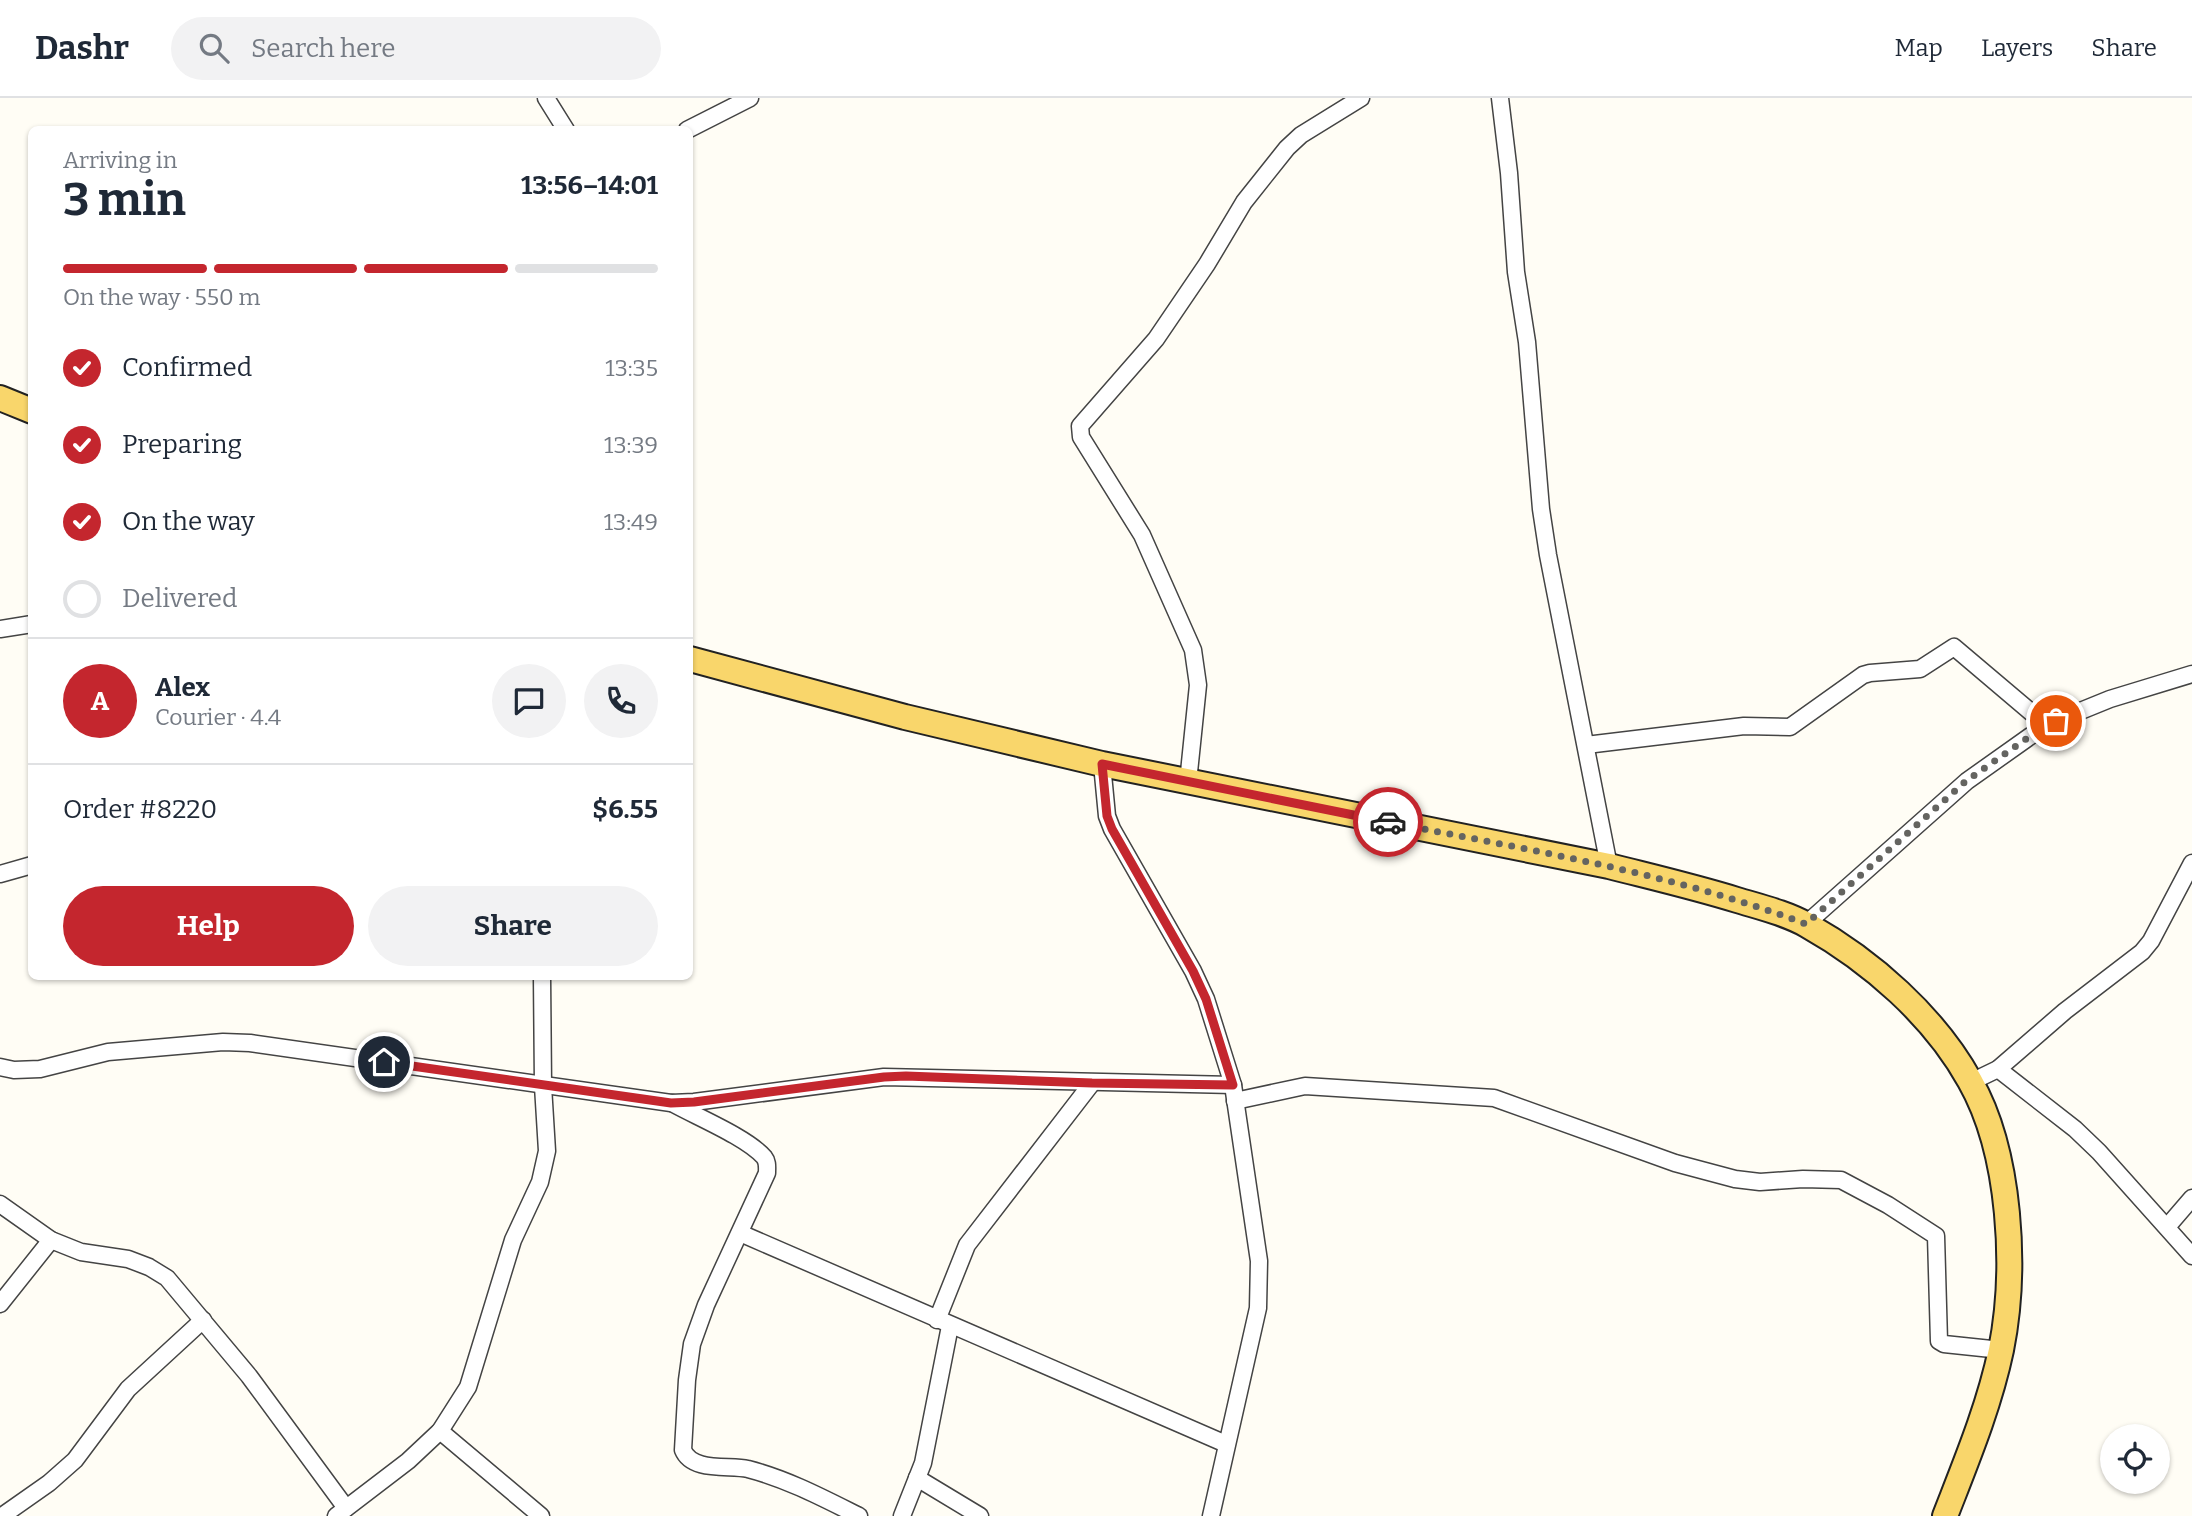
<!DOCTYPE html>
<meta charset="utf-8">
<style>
body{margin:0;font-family:Bitter,serif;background:#f2f2f3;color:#1f2937;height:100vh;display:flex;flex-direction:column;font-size:26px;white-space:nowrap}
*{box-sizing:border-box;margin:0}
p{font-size:23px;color:#747a83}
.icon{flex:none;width:38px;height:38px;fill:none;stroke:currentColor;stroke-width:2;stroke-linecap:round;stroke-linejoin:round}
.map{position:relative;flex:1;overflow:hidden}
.side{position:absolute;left:28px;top:28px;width:665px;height:854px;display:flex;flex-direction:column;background:#fff;border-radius:10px;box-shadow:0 2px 5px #0004}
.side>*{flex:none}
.controls{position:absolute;left:2100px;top:1326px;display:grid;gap:14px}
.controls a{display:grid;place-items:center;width:70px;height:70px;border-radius:50%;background:#fff;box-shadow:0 2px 5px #0004;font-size:35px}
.pin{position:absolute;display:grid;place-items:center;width:60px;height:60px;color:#fff;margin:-30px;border:4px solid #fff;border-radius:50%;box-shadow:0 2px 7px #0007}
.courier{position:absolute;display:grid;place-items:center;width:70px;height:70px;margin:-35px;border:5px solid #c4262e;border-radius:50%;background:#fff;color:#222;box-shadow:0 2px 9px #0007}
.summary em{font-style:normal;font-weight:700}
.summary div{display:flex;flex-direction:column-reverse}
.summary{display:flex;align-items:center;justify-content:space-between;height:119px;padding:0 35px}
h1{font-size:46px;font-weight:700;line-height:52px}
.bar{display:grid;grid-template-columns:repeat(4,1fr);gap:10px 7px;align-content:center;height:84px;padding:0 35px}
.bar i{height:9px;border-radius:5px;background:#e0e1e3}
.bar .selected{background:#c4262e}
.bar p{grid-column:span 4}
.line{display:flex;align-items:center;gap:18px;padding:0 35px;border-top:2px solid #e0e1e3}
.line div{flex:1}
.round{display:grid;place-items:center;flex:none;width:74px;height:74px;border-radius:37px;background:#f2f2f3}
ol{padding:0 35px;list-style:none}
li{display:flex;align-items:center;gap:21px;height:77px}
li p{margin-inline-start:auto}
li .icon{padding:7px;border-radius:50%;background:#c4262e;color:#fff;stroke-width:4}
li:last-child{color:#747a83}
li i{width:38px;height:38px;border:4px solid #e0e1e3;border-radius:50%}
.button{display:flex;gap:14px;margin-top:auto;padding:14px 35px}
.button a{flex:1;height:80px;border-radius:42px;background:#c4262e;color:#fff;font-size:28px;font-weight:700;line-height:80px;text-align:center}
.button a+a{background:#f2f2f3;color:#1f2937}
header{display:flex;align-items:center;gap:42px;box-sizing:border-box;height:98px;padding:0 35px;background:#fff;border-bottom:2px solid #e0e1e3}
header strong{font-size:33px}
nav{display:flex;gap:38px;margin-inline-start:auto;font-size:24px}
.search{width:490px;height:63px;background:#f2f2f3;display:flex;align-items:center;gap:18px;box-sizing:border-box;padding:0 24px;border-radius:38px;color:#747a83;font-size:26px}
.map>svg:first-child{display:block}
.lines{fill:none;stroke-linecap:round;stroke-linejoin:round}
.street-casing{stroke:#444;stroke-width:19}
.primary-casing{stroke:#222;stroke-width:28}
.street{stroke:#fff;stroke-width:16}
.primary{stroke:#f9d66b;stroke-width:24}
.done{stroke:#646461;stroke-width:7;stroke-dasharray:0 12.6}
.route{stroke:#c4262e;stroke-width:9}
</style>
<header>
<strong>Dashr</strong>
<div class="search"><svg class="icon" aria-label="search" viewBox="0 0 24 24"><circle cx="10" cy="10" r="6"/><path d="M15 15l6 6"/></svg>Search here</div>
<nav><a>Map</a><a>Layers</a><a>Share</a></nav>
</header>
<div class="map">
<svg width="2192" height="1418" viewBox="0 0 2192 1418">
<rect width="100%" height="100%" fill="#fffdf5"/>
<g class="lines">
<defs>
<g id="street">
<polyline points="546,0 566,32"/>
<polyline points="1500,0 1509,75 1516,174 1527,244 1541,411 1548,457 1609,768"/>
<polyline points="687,32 750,0"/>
<polyline points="0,531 32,526"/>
<polyline points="1586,647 1744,628 1790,629 1863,577 1870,575 1920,571 1954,549 2046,627"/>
<polyline points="1102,666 1107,718 1112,731 1193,873 1206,901 1233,987 1259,1163 1258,1210 1211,1418"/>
<polyline points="1188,684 1198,587 1193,552 1142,437 1081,339 1080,328 1156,241 1207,166 1244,104 1287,50 1301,37 1361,0"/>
<polyline points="0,776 32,767"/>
<polyline points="1806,826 1967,683 2046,627 2110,601 2192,576"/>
<polyline points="0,969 14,972 40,971 108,954 223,944 250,945 671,1005 694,1004 884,979 1233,987"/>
<polyline points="1998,971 2075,1031 2099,1054 2192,1158"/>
<polyline points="1971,984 1998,971 2065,913 2142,854 2151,843 2192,765"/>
<polyline points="1235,1003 1305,988 1494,1000 1675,1065 1735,1081 1760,1084 1803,1081 1841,1082 1888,1107 1936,1138 1939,1243 1944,1246 2001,1252"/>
<path d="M672 1005C697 1019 746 1039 764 1059 768 1064 767 1069 767 1075L706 1207 692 1246 687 1282 683 1352C692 1374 728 1367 748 1371 787 1381 823 1400 859 1418"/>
<polyline points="0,1106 51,1142 81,1154 128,1161 149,1169 167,1180 249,1278 346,1410"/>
<polyline points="2167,1129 2192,1100"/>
<polyline points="740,1135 1226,1346"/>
<polyline points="0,1206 51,1142"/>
<polyline points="937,1222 967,1147 1092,985"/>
<polyline points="440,1333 541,1418"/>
<polyline points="917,1380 980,1418"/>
<polyline points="2,1418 49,1385 75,1362 128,1291 203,1222"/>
<polyline points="336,1418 408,1363 440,1333 468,1289 513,1142 540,1084 547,1053 543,988 542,878"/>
<polyline points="902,1418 923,1365 950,1228"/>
</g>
<g id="primary">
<polyline points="0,300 32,313"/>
<path d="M690 561 905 619 1102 666 1609 768C1652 779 1695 789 1737 802 1760 809 1786 815 1807 827 1871 863 1934 918 1970 983 2011 1055 2017 1172 2001 1252 1989 1309 1966 1364 1945 1418"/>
</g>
</defs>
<!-- street casing -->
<use href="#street" class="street-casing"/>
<!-- primary casing -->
<use href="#primary" class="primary-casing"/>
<!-- street -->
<use href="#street" class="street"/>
<!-- primary -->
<use href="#primary" class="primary"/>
</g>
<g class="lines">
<!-- done -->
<path class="done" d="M1388 724C1529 752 1671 775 1806 826L1966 683 2046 627 2056 623"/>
<!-- route -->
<polyline class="route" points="384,964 671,1005 694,1004 884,979 906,978 1092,985 1233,987 1206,901 1193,873 1112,731 1107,718 1102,666 1388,724"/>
</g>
</svg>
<div class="controls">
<a><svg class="icon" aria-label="locate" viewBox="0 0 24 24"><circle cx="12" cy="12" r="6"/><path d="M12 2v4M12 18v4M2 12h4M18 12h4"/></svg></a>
</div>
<div class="pin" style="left:2056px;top:623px;background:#ea580c"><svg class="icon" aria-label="bag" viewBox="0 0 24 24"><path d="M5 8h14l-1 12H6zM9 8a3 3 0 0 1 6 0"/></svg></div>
<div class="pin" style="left:384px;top:964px;background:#1f2937"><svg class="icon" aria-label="home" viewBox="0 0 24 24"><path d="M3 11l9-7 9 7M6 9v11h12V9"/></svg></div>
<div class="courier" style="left:1388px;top:724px"><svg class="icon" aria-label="car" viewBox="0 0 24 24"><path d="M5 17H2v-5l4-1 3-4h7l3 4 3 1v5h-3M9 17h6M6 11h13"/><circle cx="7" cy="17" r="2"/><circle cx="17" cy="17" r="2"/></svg></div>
<section class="side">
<div class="summary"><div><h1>3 min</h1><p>Arriving in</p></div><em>13:56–14:01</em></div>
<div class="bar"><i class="selected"></i><i class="selected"></i><i class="selected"></i><i></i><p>On the way · 550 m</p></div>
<ol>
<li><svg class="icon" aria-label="check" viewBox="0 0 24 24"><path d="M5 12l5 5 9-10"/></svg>Confirmed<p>13:35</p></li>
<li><svg class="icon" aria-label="check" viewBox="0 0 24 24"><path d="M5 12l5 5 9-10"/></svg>Preparing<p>13:39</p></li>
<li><svg class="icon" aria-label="check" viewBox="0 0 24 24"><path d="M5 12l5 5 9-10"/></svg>On the way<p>13:49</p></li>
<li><i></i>Delivered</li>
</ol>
<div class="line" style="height:126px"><b class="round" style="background:#c4262e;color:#fff">A</b><div><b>Alex</b><p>Courier · 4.4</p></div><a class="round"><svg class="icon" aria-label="chat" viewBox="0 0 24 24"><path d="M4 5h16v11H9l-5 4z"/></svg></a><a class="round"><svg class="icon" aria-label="phone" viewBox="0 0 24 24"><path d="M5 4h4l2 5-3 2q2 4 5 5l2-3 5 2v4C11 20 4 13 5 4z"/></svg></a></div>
<div class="line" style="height:91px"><div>Order #8220</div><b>$6.55</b></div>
<div class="button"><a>Help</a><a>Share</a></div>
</section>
</div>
